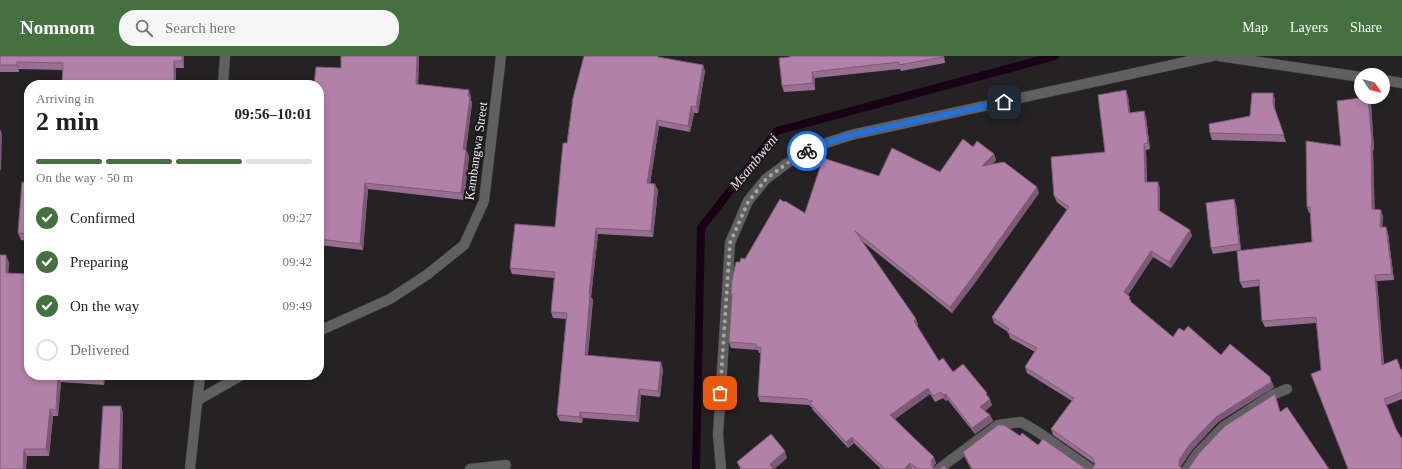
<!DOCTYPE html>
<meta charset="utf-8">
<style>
body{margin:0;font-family:Georgia,serif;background:#f6f6f6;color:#202124;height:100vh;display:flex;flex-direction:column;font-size:15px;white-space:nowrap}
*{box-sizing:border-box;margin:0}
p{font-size:13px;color:#757577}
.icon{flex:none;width:22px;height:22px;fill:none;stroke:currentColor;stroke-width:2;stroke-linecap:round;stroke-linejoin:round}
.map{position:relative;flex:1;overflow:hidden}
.sheet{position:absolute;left:24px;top:24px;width:300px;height:300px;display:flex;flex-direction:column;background:#fff;border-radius:16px;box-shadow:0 2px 6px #0003}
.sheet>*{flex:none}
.needle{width:26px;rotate:125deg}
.controls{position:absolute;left:1354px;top:12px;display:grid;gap:8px}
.controls a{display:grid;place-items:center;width:36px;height:36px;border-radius:50%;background:#fff;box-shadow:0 2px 6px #0003;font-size:20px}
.pin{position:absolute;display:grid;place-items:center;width:34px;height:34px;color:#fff;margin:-17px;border-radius:8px;box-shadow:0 2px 6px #0006}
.courier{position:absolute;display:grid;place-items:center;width:40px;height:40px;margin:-20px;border:3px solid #1a73e8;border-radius:50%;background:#fff;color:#222;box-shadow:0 1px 5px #0007}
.overview em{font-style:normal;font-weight:700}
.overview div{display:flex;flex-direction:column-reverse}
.overview{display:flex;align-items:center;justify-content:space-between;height:68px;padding:0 12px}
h1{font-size:26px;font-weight:700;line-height:30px}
.bar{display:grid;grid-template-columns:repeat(4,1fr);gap:6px 4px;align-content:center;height:48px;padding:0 12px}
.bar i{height:5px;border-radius:3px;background:#e0e0e0}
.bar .selected{background:#44713f}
.bar p{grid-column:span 4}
ol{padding:0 12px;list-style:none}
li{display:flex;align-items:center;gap:12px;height:44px}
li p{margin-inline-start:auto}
li .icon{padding:4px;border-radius:50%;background:#44713f;color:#fff;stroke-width:4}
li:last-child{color:#757577}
li i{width:22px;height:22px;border:2px solid #e0e0e0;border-radius:50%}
header{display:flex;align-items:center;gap:24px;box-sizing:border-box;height:56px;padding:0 20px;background:#44713f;color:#fff}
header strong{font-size:19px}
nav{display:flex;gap:22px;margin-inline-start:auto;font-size:14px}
.search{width:280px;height:36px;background:#f6f6f6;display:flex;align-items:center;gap:10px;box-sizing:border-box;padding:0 14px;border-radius:16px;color:#757577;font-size:15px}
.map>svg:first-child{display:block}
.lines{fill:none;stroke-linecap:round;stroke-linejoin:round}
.stream{stroke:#1a0017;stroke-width:8}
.street-casing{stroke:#413e40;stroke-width:11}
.street{stroke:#5f605f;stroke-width:10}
.wall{fill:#986f90}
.shaded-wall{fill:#7c5a76}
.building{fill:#b181a8;stroke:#7c5a76}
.done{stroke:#a8a6a7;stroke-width:4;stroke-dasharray:0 7.2}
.route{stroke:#1a73e8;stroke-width:5}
.labels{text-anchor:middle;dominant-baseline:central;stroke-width:4;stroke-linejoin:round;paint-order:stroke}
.street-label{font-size:13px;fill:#efedee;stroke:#1c191b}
.water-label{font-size:14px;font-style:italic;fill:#f6daf0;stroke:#1c191b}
</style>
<header>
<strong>Nomnom</strong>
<div class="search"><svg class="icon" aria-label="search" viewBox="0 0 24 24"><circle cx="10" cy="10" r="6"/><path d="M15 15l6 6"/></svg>Search here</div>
<nav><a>Map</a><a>Layers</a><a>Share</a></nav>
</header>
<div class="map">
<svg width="1402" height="413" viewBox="0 0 1402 413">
<rect width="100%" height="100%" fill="#252224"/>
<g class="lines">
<!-- stream -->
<polyline class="stream" points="696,413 701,172 777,75 1055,0"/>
<defs>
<g id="street">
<polyline points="1219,0 1361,21"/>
<polyline points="1383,24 1402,27"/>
<polyline points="223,29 225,0"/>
<polyline points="319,275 390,243 428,218 464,189 484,145 501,0"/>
<polyline points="198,344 242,319"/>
<polyline points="190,413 200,319"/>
<polyline points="470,413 506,409"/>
<polyline points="721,413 718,379 730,187 748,145 766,123 786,108 817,90 851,79 1213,0"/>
<polyline points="939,413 998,369 1021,366 1038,376 1091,413"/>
<polyline points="1187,413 1197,398 1223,371 1272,339 1287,333"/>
</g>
</defs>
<!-- street casing -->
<use href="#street" class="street-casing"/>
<!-- street -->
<use href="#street" class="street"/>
</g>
<!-- wall -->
<g class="wall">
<polygon points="0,0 184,0 184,12 176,12 176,29 62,29 62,14 19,13 19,16 0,16"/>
<polygon points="419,0 418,28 471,41 471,44 472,47 466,94 469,100 464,144 368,133 363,194 319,189 319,29 341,12"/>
<polygon points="790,0 944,0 945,7 901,15 900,13 815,22 815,34 784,36 782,30"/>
<polygon points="661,2 703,9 705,15 698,57 694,57 690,76 659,70 650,128 658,134 653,181 598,178 591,241 593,244 588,299 663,313 660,341 641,339 639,366 583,362 582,367 560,365 557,359 566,263 553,262 551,256 554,222 512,218 510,212 555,171 567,87"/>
<polygon points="1273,37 1275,44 1275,54 1286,86 1212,84 1210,77 1250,60"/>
<polygon points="1128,40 1130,57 1144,55 1146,61 1150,93 1146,94 1147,126 1160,132 1160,156 1190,174 1192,180 1171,212 1153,201 1128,239 1132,247 1173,281 1221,299 1272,327 1274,331 1218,366 1192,394 1181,410 1181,412 1183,413 971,413 965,402 963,396 1020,380 1086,413 1092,413 1095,408 1053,379 1051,373 1072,345 1027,317 1025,311 1035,296 1010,282 1008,276 994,267 992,261 1067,154 1057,146 1054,140 1105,96"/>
<polygon points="1371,47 1374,94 1373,94 1374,153 1383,160 1382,171 1386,171 1388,177 1394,224 1377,225 1384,308 1401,314 1402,313 1402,343 1387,349 1321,314 1316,267 1265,271 1262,265 1260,230 1243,232 1240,226 1312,186 1310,157 1309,157 1307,151 1341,90"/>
<polygon points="973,91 994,98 996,104 992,108 1039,137 974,228 952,257 862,185 916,263 918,269 917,270 939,305 988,341 992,349 985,355 990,359 993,365 975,378 948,344 946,345 943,342 935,346 930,338 895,363 936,407 933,411 933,412 936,413 881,413 854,387 848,392 812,353 812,351 811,351 809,349 760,346 758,340 761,297 759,297 758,294 731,292 729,286 732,241 731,237 740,206 745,203 805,157 879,120 940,116"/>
<polygon points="29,127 29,185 21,184 18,177"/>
<polygon points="1234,143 1236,149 1241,194 1213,198 1211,192"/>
<polygon points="0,199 9,206 8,217 29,319 105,319 104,329 61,326 58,360 53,360 49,400 27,400 26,413 0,413"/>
<polygon points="787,402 774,413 740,413 737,406"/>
</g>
<!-- shaded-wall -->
<g class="shaded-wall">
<polygon points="182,0 184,0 184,12 182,5"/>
<polygon points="417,0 419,0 418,34 416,28"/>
<polygon points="943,0 944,0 945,7"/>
<polygon points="174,5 176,12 176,29 174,29"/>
<polygon points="17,6 19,13 19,16 17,9"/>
<polygon points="703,9 705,15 698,57 696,51"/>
<polygon points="812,16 815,22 815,34 813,27"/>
<polygon points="469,34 471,41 471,44 472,47 466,94 469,100 464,144 461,137 463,93"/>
<polygon points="1126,34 1128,40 1131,63 1129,57"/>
<polygon points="1273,37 1275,44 1275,54 1273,48"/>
<polygon points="1368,41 1371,47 1374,94 1372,89"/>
<polygon points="691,50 694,57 690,76 688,70"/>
<polygon points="1144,55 1146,61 1150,93 1148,87"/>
<polygon points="657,64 659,70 649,134 647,127"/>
<polygon points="0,73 2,78 1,115 0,113"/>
<polygon points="1144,88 1146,94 1147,132 1145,126"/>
<polygon points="1371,89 1373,94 1375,159 1372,153"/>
<polygon points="994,98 996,104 985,116 982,110"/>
<polygon points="1158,126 1160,132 1160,160 1158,154"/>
<polygon points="365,127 368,133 363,194 360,188"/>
<polygon points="655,128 658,134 653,181 651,175"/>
<polygon points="1037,131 1039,137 974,228 952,257 950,251"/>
<polygon points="1234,143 1236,149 1241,194 1239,188"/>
<polygon points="1381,154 1383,160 1382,177 1380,171"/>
<polygon points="1386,171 1388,177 1394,224 1392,218"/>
<polygon points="596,172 598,178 591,241 593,244 587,305 585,299 589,238"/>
<polygon points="1190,174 1192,180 1171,212 1169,206"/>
<polygon points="1151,195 1153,201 1126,242 1124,236"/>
<polygon points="6,199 9,206 8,224 6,217"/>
<polygon points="1375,219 1377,225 1384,314 1382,309"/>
<polygon points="916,263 918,269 916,271 914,265"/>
<polygon points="661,306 663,313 660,341 658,335"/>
<polygon points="58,319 61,326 58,360 56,354"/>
<polygon points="102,319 105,319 104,329 102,323"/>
<polygon points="1270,321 1274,331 1218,366 1192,394 1181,410 1181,413 1179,410 1179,404 1189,389 1216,361"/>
<polygon points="928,332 930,338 892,365 890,359"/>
<polygon points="639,333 641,339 639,366 636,360"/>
<polygon points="946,338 948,344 946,345 943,339"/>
<polygon points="990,343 992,349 982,357 980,351"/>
<polygon points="121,350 123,357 122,413 119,413"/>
<polygon points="50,353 53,360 49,400 46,393"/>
<polygon points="580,356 583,362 582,367 580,361"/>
<polygon points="990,359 993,365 975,378 972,372"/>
<polygon points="852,381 854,387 848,392 846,386"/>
<polygon points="24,393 27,400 26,413 23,413"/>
<polygon points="785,395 787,402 774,413 771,413 770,408"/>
<polygon points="934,401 936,407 933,411 933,413 931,405"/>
<polygon points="910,407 912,413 904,413"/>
</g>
<!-- building -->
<g class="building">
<polygon points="0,0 182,0 182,5 174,5 174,29 62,29 63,7 17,6 17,9 0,9"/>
<polygon points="341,0 417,0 416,28 469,34 468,40 470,41 463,93 466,94 461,137 365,127 360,188 319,183 319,29 314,29 316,11 341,12"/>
<polygon points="584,0 658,0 658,1 703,9 696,51 691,50 688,70 657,64 647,127 655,128 651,175 596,172 589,238 590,238 585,299 661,306 658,335 639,333 636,360 580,356 580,361 557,359 567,257 551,256 555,216 510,212 515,168 555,171 563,87 567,87 573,42"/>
<polygon points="790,0 943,0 943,1 899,9 899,6 812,16 813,27 782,30 779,2 790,1"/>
<polygon points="1126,34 1129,57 1144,55 1148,87 1144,88 1145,126 1158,126 1158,154 1190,174 1169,206 1151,195 1124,236 1130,241 1129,242 1131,246 1173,281 1179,272 1184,275 1188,270 1221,299 1230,288 1270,321 1271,326 1216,361 1189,389 1179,404 1179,410 1183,413 972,413 963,396 998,369 1004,369 1020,380 1022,377 1038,389 1043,383 1086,413 1092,413 1095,408 1093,402 1051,373 1074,342 1025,311 1037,292 1007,276 1009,273 992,261 1069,151 1054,140 1051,101 1105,96 1098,39"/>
<polygon points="1252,37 1273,37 1273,48 1284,79 1210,77 1209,68 1250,60"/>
<polygon points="1368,41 1372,89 1371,89 1372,153 1381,154 1380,171 1386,171 1392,218 1375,219 1382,309 1397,303 1401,314 1402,313 1402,336 1384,343 1396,373 1402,383 1402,413 1348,413 1311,318 1321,314 1316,261 1262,265 1259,224 1240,226 1237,195 1312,186 1310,151 1307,151 1306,85 1341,90 1337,45"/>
<polygon points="963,83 973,91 977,85 994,98 982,110 1004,106 1037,131 972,222 950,251 855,175 916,263 914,265 939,305 943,302 953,316 963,308 987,337 986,338 990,343 980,351 990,359 972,372 946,338 943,339 941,336 933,340 928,332 890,359 934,401 931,405 932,411 936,413 918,413 910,407 904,413 885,413 852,381 846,386 810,347 813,345 809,345 807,343 758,340 761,291 756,291 756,288 729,286 732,238 731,237 732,224 736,206 740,206 741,202 745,203 780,143 784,146 785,145 805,157 823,102 879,120 892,92 940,116"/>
<polygon points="22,126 29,127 29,178 18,177"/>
<polygon points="1234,143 1239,188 1211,192 1206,147"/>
<polygon points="0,199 6,199 6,217 29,218 29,319 58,319 56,354 50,353 46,393 24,393 23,413 0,413"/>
<polygon points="60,319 102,319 102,323"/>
<polygon points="1275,338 1280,356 1287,351 1329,413 1187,413 1188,413 1200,396 1225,370"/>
<polygon points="103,350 121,350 119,413 99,413"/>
<polygon points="771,378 785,395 770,408 773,413 742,413 737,406"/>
<polygon points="944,410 947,413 938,413"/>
</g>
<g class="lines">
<!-- done -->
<polyline class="done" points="720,337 730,187 748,146 766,123 786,108 807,95"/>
<!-- route -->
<polyline class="route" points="807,95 817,90 851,79 1004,46"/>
</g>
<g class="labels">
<!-- street labels -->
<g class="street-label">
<text transform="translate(476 95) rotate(-82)">Kambangwa Street</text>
</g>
<!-- water labels -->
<g class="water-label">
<text transform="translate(754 106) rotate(-51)">Msambweni</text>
</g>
</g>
</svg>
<div class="controls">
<a><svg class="needle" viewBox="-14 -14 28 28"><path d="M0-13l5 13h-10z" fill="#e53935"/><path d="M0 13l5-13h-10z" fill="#757577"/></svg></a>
</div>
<div class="pin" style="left:720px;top:337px;background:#ea580c"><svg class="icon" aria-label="bag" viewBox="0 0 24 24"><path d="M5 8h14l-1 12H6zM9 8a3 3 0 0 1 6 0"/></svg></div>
<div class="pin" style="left:1004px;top:46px;background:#1f2937"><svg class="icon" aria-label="home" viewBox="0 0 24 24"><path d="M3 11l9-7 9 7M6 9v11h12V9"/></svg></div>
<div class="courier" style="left:807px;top:95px"><svg class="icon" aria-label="bike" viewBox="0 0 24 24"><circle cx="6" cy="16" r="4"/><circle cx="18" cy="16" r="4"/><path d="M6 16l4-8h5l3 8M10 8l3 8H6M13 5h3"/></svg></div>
<section class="sheet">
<div class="overview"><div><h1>2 min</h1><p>Arriving in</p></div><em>09:56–10:01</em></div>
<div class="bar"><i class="selected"></i><i class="selected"></i><i class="selected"></i><i></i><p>On the way · 50 m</p></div>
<ol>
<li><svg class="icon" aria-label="check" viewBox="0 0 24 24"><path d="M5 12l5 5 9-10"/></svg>Confirmed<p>09:27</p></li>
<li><svg class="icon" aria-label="check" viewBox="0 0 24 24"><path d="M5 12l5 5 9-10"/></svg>Preparing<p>09:42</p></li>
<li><svg class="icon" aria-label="check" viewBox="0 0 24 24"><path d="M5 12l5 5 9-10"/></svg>On the way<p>09:49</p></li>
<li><i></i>Delivered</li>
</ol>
</section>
</div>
